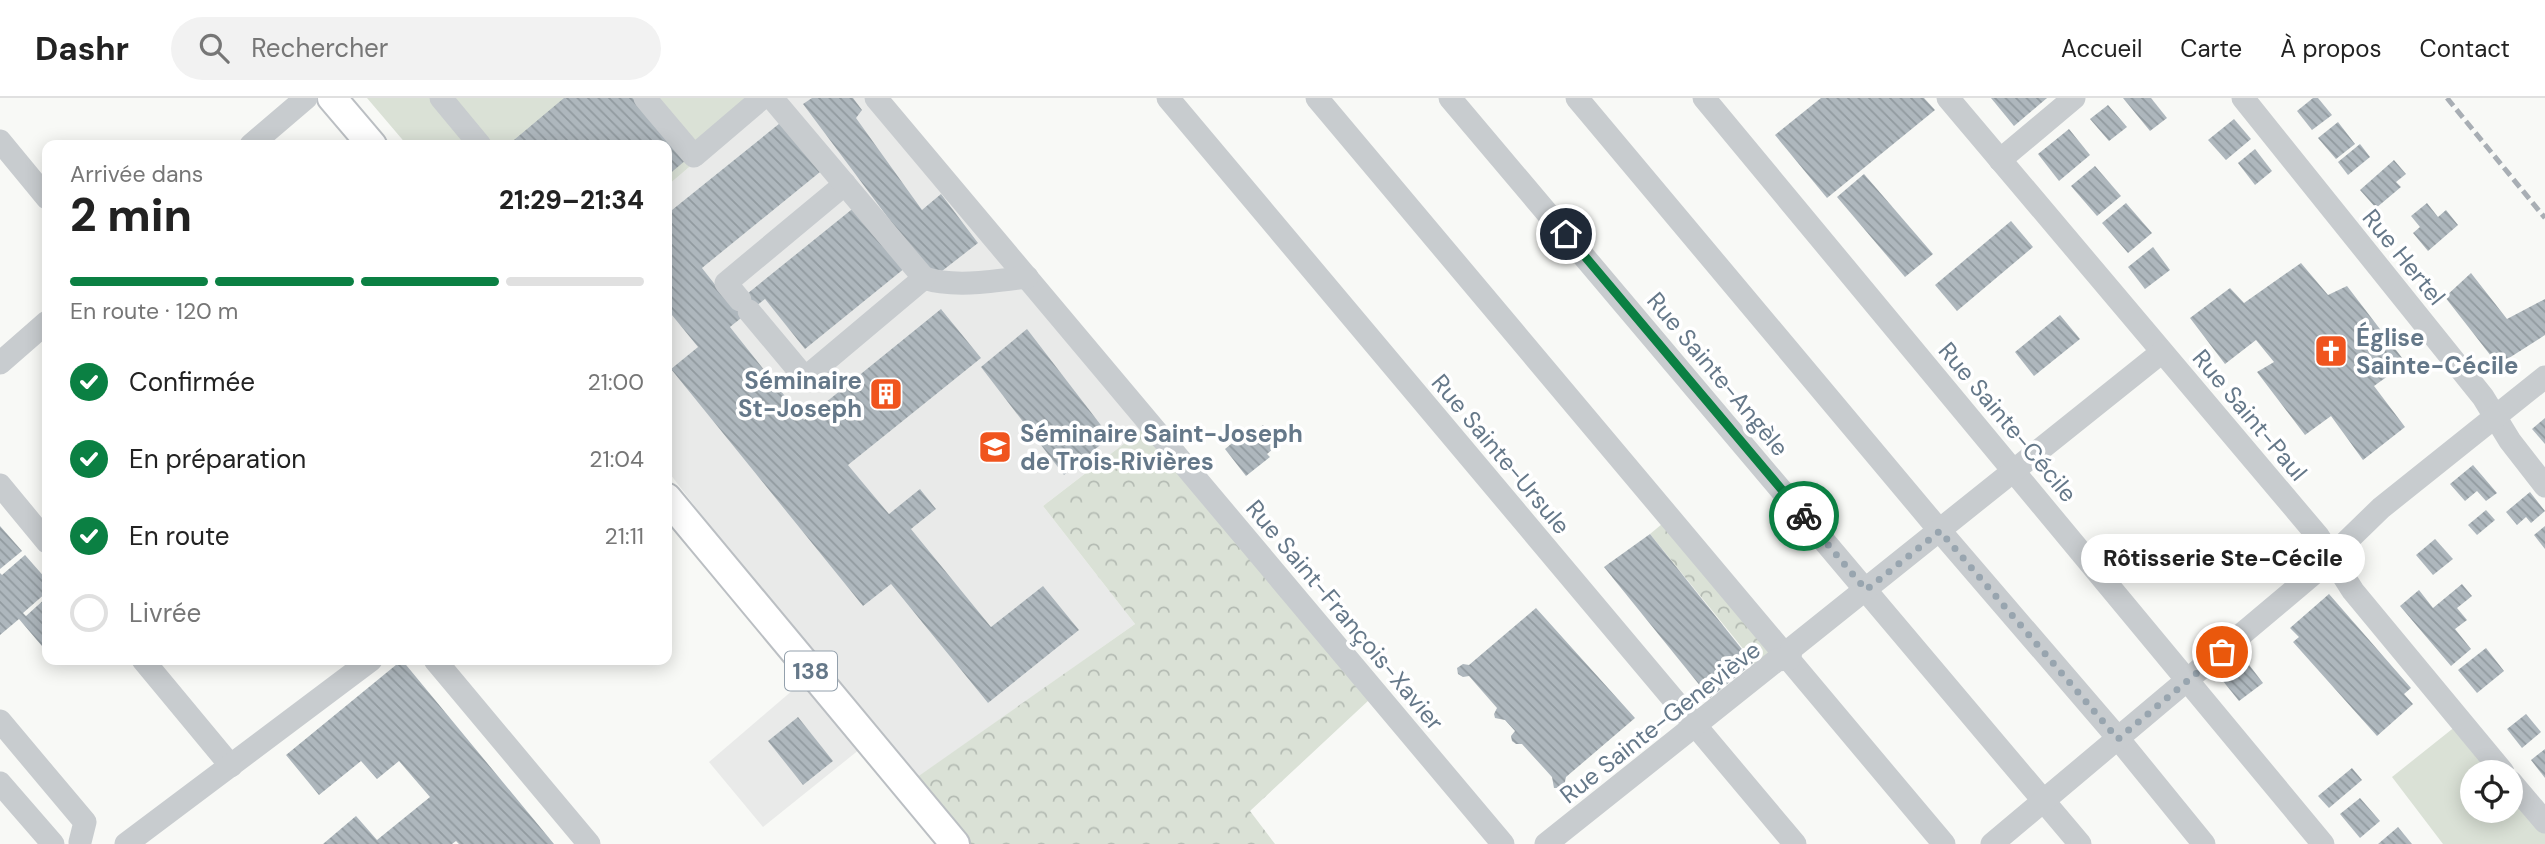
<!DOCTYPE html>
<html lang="fr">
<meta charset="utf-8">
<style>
body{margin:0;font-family:"DM Sans",sans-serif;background:#f2f2f2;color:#222;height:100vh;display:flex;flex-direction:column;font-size:26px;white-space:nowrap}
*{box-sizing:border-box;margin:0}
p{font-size:23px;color:#767676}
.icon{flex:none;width:38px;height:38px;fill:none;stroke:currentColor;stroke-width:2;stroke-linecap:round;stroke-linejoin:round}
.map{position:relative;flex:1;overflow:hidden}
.panel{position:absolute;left:42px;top:42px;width:630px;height:525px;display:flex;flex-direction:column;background:#fff;border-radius:14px;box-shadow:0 4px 18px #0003}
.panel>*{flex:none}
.tools{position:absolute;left:2460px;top:662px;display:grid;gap:14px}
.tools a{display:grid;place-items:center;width:63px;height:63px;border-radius:50%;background:#fff;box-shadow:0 4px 18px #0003;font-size:35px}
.pin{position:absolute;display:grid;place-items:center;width:60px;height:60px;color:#fff;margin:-30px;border:4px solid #fff;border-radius:50%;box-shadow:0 2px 7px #0007}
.courier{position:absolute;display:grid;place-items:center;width:70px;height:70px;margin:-35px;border:5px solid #0b8043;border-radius:50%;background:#fff;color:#222;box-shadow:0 2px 9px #0007}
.bubble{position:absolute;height:49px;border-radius:24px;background:#fff;box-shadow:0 4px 18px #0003;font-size:23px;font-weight:800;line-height:49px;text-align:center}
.summary em{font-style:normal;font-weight:800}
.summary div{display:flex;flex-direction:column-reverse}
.summary{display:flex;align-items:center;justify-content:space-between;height:119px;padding:0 28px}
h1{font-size:46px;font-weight:800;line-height:52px}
.bar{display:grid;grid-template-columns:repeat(4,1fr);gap:10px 7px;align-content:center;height:84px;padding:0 28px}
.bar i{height:9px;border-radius:5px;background:#e0e0e0}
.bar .selected{background:#0b8043}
.bar p{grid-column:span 4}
ol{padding:0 28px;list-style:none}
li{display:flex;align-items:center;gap:21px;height:77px}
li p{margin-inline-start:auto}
li .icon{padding:7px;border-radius:50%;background:#0b8043;color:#fff;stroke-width:4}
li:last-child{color:#767676}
li i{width:38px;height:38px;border:4px solid #e0e0e0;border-radius:50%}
header{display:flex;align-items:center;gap:42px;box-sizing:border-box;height:98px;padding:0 35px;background:#fff;border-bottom:2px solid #e0e0e0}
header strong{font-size:33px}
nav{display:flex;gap:38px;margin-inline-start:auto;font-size:24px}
.search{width:490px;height:63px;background:#f2f2f2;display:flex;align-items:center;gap:18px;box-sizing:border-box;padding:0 24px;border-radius:38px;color:#767676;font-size:26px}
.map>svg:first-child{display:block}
.built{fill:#e9eae9}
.green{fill:#dae1d6}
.forest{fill:url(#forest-crowns)}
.building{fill:url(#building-back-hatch)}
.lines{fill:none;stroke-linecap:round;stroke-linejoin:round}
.major-casing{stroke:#bbbfc3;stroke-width:32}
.minor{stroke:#c8cccf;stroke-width:23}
.major{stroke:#fff;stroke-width:28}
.rail{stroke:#a8aeb4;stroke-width:5;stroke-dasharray:10 5;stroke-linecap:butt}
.done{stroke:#98a5af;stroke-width:7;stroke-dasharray:0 12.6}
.route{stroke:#0b8043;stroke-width:9}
.labels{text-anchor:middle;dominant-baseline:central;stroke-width:7;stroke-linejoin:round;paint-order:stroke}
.shield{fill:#fff;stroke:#93a0ac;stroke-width:2}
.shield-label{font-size:23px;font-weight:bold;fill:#657889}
.street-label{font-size:24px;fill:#657889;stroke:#fff}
.poi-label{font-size:24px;font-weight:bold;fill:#657889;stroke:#fff;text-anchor:start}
</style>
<header>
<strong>Dashr</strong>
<div class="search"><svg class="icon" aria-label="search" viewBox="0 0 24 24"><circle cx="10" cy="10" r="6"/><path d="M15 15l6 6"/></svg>Rechercher</div>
<nav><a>Accueil</a><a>Carte</a><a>À propos</a><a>Contact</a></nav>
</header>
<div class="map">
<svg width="2545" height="746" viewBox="0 0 2545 746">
<defs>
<pattern id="forest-crowns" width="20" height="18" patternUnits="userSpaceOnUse" patternTransform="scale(1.75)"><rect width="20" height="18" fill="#dae1d6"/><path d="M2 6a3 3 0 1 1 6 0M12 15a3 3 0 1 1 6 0" fill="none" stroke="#b4bbb3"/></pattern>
<pattern id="building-back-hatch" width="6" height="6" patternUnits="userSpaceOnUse" patternTransform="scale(1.75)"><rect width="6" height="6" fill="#aeb7bd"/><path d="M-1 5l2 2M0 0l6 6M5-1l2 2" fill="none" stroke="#919a9f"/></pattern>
</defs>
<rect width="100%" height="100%" fill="#f8f9f6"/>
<!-- built -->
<g class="built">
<polygon points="770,0 867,0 1143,331 1043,408 1135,526 908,686 667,372 667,211 698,249 671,271 891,486 988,605 1079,532 1043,488 991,529 911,431 936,411 921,392 889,416 848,367 980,260 942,212 804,322 730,229 765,201 805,250 905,170 732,208 702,170 825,70 785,21 667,116 667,88"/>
<polygon points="814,574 870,643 763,729 709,664"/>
</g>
<!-- green -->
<g class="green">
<polygon points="367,0 770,0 667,88 667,47 407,47"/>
<polygon points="2461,624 2504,674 2473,674 2473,712 2511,712 2511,682 2545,721 2545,746 2443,746 2392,679"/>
</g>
<!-- forest -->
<g class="forest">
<polygon points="1143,331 1369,602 1250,713 1275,746 955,746 913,682 1135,526 1043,408"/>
<polygon points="1668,421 1787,562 1766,579 1650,436"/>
</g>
<!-- building -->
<g class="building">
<polygon points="564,0 633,0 686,62 667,78 667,47 508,47"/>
<polygon points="812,0 853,0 862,12 856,20 922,112 941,96 978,145 933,180 803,6"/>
<polygon points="1821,0 1924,0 1935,12 1827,100 1775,37"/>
<polygon points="1991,0 2047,0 2014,28"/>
<polygon points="2123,0 2151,0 2167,20 2150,33"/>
<polygon points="2313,0 2318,0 2332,17 2312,32 2297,13"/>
<polygon points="2108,7 2127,29 2109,43 2090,21"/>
<polygon points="785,21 825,70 702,170 732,208 856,108 905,170 805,251 765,201 730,229 804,322 941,211 981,260 848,367 889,416 920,391 936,411 911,431 991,529 1043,488 1079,532 988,605 891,486 863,508 671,271 698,249 667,211 667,116"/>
<polygon points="2234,21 2251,41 2226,62 2208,42"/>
<polygon points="2338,24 2355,46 2336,61 2318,40"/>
<polygon points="2069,31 2090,57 2059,83 2038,56"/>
<polygon points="2360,46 2370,59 2348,77 2338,64"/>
<polygon points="2255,51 2272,73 2255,87 2238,65"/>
<polygon points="2394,62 2406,76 2396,84 2401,89 2376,110 2360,92"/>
<polygon points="2095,68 2121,98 2097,118 2071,88"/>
<polygon points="1864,76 1933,156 1905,179 1837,99"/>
<polygon points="2126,105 2152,135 2128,155 2102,125"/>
<polygon points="2427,105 2438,119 2446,112 2458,127 2428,153 2413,135 2420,129 2411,118"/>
<polygon points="2011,123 2033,149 1957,213 1935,187"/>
<polygon points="2153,149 2170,172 2145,191 2128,169"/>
<polygon points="2301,165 2328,197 2347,188 2406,265 2374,288 2405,329 2363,362 2331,318 2305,337 2257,274 2274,264 2256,242 2225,266 2190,220 2230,190 2244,205"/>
<polygon points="2471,175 2507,221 2545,201 2545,237 2498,267 2445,199"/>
<polygon points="2060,217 2080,241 2034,278 2015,254"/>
<polygon points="1027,231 1110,339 1064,377 981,269"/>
<polygon points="2545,320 2545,346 2532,331"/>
<polygon points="1263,327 1279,346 1267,356 1270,359 1246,378 1225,351 1248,332 1252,336"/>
<polygon points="2473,367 2497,395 2486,403 2477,393 2465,403 2450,386"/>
<polygon points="2530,394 2545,413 2531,425 2526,419 2517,427 2506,414"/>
<polygon points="2486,412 2495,422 2477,437 2468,427"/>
<polygon points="0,428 22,453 0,471"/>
<polygon points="2545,428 2545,451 2534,437"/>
<polygon points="1650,436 1753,565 1710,600 1604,469"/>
<polygon points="2435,441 2453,461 2433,477 2416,457"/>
<polygon points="25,457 47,482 47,494 23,515 26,518 47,499 47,554 19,521 0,537 0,475 2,477"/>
<polygon points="2462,486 2472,498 2457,510 2467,522 2455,531 2471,551 2451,568 2400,508 2419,492 2433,510"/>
<polygon points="2329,496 2411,590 2404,596 2413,606 2377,638 2293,544 2299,539 2290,530"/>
<polygon points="1536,510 1635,620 1566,679 1564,688 1560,690 1554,690 1552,679 1522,646 1516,646 1512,643 1511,638 1515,633 1505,622 1495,620 1494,616 1497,610 1469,578 1463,579 1458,576 1457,570 1463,566 1469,567"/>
<polygon points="2486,550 2504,573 2477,595 2458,572"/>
<polygon points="2243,559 2263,585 2239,603 2219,578"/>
<polygon points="402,562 554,746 459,746 456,743 452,746 323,746 356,718 377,742 430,699 399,663 377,681 361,663 319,697 286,657"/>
<polygon points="2526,616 2541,634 2522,650 2507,631"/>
<polygon points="798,619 833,663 803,687 768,643"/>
<polygon points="2545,651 2545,680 2531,662"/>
<polygon points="2352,670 2362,682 2329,710 2318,698"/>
<polygon points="2360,700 2380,723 2360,740 2340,716"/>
<polygon points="2398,729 2412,746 2378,746"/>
</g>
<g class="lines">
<defs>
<g id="major">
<polyline points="332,0 372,47"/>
<polyline points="667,400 955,746"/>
</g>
</defs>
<!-- major casing -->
<use href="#major" class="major-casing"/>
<!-- minor -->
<g class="minor">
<polyline points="441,0 480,47"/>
<polyline points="645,0 694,58 762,0"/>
<polyline points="876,0 1503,746"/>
<polyline points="1168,0 1795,746"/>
<polyline points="1317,0 1944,746"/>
<polyline points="1450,0 2080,746"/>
<polyline points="1577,0 1940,433 2112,633 2204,746"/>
<polyline points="1704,0 2323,746"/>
<polyline points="1948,0 2318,438 2353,493 2503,674"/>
<polyline points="2243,0 2483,299 2510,343 2545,388"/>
<polyline points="0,43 47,100"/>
<polyline points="251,47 306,0"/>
<polyline points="2000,62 2074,0"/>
<path d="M924 180C954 190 996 183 1027 179"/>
<polyline points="740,202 726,185 845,86"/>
<polyline points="749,213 805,280 924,180 772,0"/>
<polyline points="0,265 47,224"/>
<polyline points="0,387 47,444"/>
<polyline points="143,562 231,668"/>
<polyline points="435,562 589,746"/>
<polyline points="0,623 85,724 80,744"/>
<polyline points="2511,684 2545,724"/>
<polyline points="0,685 53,746"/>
<polyline points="126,746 371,562"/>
<polyline points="1546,746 1777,562 1789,561 1792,550 2162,254"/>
<polyline points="1992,746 2312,477 2381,410 2545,279"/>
</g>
<!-- major -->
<use href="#major" class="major"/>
<!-- rail -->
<polyline class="rail" points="2447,0 2545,120"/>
</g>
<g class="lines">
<!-- done -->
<polyline class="done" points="1804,418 1866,492 1940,433 2118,641 2222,554"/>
<!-- route -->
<polyline class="route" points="1566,136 1804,418"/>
</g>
<!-- icons -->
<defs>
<symbol id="church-square" viewBox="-11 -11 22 22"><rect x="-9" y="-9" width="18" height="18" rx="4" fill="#f0541e" stroke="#fff"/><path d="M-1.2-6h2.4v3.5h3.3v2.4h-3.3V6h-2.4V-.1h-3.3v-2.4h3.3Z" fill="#fff"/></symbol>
<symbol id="building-square" viewBox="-11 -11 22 22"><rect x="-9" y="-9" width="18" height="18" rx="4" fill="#f0541e" stroke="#fff"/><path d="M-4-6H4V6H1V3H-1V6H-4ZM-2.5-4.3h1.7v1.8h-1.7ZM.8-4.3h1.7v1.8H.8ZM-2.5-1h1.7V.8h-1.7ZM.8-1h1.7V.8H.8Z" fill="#fff"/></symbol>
<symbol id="school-square" viewBox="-11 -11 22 22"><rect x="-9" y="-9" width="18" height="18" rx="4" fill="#f0541e" stroke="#fff"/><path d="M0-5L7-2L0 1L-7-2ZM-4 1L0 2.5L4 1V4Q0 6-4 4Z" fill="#fff"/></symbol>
</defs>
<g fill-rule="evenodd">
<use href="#church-square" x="2312" y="234" width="38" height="38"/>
<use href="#building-square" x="867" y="277" width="38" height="38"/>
<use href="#school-square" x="976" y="330" width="38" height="38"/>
</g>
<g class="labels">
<!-- shield labels -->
<rect class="shield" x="785" y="553.5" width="52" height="39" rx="5"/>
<g class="shield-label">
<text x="811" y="573">138</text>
</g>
<!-- street labels -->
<g class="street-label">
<text transform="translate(2404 159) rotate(51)">Rue Hertel</text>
<text transform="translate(1718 276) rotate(50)">Rue Sainte-Angèle</text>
<text transform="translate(2250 317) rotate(50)">Rue Saint-Paul</text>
<text transform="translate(2008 324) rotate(50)">Rue Sainte-Cécile</text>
<text transform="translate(1501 356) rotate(50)">Rue Sainte-Ursule</text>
<text transform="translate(1345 517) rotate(50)">Rue Saint-François-Xavier</text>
<text transform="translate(1660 624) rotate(-38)">Rue Sainte-Geneviève</text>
</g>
<!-- poi labels -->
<g class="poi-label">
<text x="2356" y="239">Église<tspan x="2356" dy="28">Sainte-Cécile</tspan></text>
<text x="862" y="282" text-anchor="end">Séminaire<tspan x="862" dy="28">St-Joseph</tspan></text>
<text x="1020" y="335">Séminaire Saint-Joseph<tspan x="1020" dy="28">de Trois‑Rivières</tspan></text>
</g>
</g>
</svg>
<div class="tools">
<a><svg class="icon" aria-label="locate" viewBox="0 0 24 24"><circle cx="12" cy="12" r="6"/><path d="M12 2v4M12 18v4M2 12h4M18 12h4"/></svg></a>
</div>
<div class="pin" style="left:2222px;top:554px;background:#ea580c"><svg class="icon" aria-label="bag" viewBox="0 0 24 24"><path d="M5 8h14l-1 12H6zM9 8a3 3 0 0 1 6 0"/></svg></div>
<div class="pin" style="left:1566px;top:136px;background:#1f2937"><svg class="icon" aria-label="home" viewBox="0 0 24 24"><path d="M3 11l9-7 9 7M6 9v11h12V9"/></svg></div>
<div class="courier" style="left:1804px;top:418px"><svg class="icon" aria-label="bike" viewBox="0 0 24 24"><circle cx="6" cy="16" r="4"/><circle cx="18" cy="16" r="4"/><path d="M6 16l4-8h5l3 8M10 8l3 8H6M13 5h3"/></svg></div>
<div class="bubble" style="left:2081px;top:436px;width:284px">Rôtisserie Ste-Cécile</div>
<section class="panel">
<div class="summary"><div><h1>2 min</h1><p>Arrivée dans</p></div><em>21:29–21:34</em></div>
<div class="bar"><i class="selected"></i><i class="selected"></i><i class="selected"></i><i></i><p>En route · 120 m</p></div>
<ol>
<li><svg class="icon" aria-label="check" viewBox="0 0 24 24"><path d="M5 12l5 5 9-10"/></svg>Confirmée<p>21:00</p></li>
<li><svg class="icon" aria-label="check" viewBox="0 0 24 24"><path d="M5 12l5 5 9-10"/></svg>En préparation<p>21:04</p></li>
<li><svg class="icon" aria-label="check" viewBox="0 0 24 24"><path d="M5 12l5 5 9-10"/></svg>En route<p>21:11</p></li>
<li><i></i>Livrée</li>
</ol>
</section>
</div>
